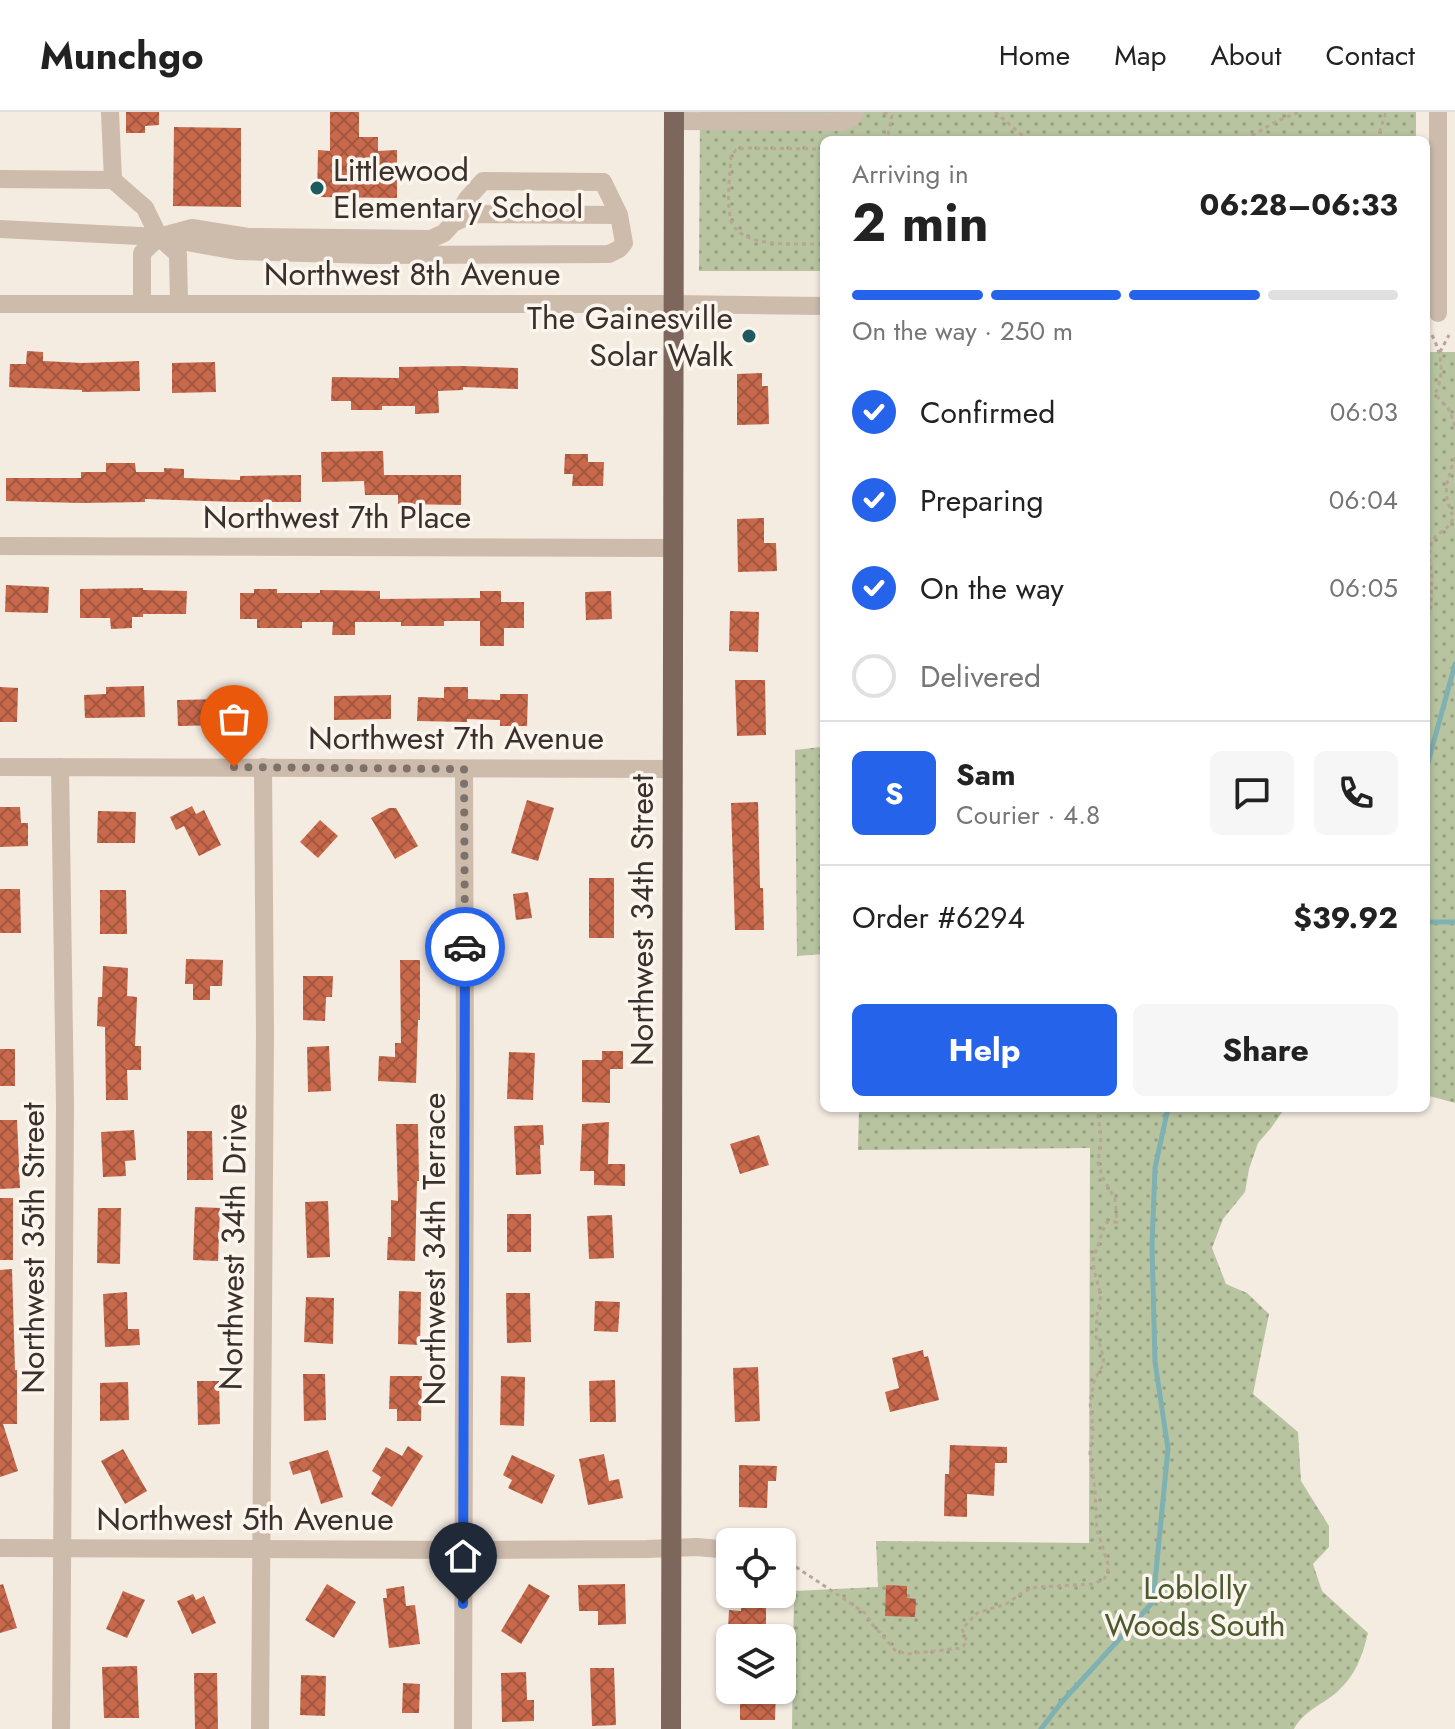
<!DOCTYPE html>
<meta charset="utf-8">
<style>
body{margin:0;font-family:Jost,sans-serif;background:#f6f6f6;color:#222;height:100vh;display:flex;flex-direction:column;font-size:30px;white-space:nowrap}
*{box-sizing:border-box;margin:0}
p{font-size:26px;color:#767676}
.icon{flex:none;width:44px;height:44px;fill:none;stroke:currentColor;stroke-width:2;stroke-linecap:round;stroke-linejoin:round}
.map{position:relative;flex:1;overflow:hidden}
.drawer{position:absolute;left:820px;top:24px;width:610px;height:976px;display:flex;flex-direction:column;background:#fff;border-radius:12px;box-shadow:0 2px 6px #0004}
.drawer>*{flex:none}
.fabs{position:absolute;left:716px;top:1416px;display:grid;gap:16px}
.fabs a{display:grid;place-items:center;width:80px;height:80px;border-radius:12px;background:#fff;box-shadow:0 2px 6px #0004;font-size:40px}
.pin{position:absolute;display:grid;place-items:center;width:68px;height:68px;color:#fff;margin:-82px -34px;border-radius:50% 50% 50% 0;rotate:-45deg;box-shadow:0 0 8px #0007}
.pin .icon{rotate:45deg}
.courier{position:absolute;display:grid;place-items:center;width:80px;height:80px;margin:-40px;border:6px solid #2563eb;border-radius:50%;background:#fff;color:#222;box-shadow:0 2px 10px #0007}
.headline em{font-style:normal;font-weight:700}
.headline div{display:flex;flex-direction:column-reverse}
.headline{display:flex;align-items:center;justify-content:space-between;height:136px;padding:0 32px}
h1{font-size:52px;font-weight:700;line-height:60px}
.bar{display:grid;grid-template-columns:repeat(4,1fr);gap:12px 8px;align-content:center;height:96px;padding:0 32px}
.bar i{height:10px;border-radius:6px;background:#e0e0e0}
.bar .current{background:#2563eb}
.bar p{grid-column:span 4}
.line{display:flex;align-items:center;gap:20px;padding:0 32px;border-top:2px solid #e0e0e0}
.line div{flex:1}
.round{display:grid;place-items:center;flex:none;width:84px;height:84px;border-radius:12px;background:#f6f6f6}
ol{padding:0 32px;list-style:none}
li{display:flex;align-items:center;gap:24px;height:88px}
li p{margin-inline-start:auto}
li .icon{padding:8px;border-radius:50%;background:#2563eb;color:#fff;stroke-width:4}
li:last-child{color:#767676}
li i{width:44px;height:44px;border:4px solid #e0e0e0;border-radius:50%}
.action{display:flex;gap:16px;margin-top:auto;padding:16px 32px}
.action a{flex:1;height:92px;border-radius:12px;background:#2563eb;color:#fff;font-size:32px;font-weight:700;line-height:92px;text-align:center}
.action a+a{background:#f6f6f6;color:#222}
header{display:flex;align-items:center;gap:48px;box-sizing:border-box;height:112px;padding:0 40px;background:#fff;border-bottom:2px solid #e0e0e0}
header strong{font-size:38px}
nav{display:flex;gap:44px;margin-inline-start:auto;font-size:28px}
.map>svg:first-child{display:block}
.park{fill:url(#park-dots)}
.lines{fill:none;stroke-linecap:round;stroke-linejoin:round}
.stream{stroke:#7fb0b2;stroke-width:5}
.building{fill:url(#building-cross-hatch)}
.path{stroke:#b9a596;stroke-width:3;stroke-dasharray:4 4;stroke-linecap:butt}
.minor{stroke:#cdbbac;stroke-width:18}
.major{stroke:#7d675c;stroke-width:20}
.done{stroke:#7c716b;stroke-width:8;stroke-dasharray:0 14.4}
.route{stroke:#2563eb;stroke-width:10}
.poi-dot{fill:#1f5a5e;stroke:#fbf5ee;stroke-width:3}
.labels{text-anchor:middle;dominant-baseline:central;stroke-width:7;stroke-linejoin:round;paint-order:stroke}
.poi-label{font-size:32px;fill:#3b302b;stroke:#fbf5ee;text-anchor:start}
.street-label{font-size:32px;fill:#3b302b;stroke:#fbf5ee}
.park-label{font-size:32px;fill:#4a5a2e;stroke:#fbf5ee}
</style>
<header>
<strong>Munchgo</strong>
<nav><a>Home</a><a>Map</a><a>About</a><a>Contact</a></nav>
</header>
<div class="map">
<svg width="1455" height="1617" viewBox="0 0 1455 1617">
<defs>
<pattern id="park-dots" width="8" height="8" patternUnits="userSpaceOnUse" patternTransform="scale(2)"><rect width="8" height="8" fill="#b8c4a0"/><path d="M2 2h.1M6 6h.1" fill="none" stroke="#97a083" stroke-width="1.8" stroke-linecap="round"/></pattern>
<pattern id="building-cross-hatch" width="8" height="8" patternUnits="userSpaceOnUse" patternTransform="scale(2)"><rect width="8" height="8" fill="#c8694b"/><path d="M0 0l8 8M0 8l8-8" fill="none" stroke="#a4573f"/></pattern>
</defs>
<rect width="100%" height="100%" fill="#f4ebe1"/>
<!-- park -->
<g class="park">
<polygon points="700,0 1416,0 1416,28 824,28 824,159 699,159"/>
<polygon points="1426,240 1455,240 1455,991 1426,983"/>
<polygon points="824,543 824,842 797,844 795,638 821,635"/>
<path d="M859 996H1285L1271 1016 1258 1031 1249 1057 1245 1080 1223 1107 1212 1136 1226 1172 1247 1181 1269 1202 1253 1282 1298 1320 1301 1369 1329 1414V1435L1313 1452 1322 1479 1368 1521C1362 1545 1356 1563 1336 1581 1320 1594 1305 1598 1294 1617H792L794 1479 878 1475 876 1429 1089 1431 1090 1036 858 1038Z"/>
</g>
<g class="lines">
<!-- stream -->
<g class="stream">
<polyline points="1426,658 1455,552"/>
<polyline points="1426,810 1455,810"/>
<polyline points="1041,1617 1061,1591 1153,1490 1168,1337 1155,1250 1152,1134 1155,1056 1168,996"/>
</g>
</g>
<!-- building -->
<g class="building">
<polygon points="126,0 159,0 159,13 145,14 145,21 126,21"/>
<polygon points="330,0 359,0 359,25 378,25 378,39 397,38 397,86 317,85 318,38 330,39"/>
<polygon points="174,15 241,16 241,95 173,94"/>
<polygon points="27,239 43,240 43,249 82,251 139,249 140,279 82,280 82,278 9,275 10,252 26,252"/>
<polygon points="215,250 216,280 172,281 172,251"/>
<polygon points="462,254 518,256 518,277 463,275 463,278 438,279 439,301 415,302 415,294 382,294 382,298 351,298 351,289 331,289 332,265 399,266 399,255"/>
<polygon points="762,261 762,274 768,274 769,312 737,313 737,262"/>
<polygon points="383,339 384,363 461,363 461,393 398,392 398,383 365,383 364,369 322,370 321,340"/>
<polygon points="565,342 588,342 588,350 604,350 603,374 572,374 573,362 564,362"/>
<polygon points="106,351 135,351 136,360 164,360 164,356 184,357 184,366 240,368 240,364 301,363 301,390 237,390 145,387 145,390 81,391 6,389 6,366 81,366 81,360 106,360"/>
<polygon points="764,406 764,431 776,431 777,459 738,460 737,407"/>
<polygon points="6,473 49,475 48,501 5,500"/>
<polygon points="143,476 143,478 187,479 186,502 143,502 143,505 132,505 132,516 111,517 110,506 80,506 80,477"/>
<polygon points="254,477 277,477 277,481 320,481 320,478 380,479 380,487 480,486 480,479 501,479 501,490 524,490 524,516 504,516 504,534 480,534 480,509 444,509 444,514 401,514 401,510 355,510 355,523 332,523 333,510 302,510 302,516 257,516 257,507 240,507 240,481 254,481"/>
<polygon points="611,479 612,507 586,508 585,480"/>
<polygon points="730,499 759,500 758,540 729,539"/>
<polygon points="735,568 765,568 766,623 737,624"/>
<polygon points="144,574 145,605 85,606 84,583 106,582 106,575"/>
<polygon points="0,575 18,576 17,610 0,610"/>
<polygon points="444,575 468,575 468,587 500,588 500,582 528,582 527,614 500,614 500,608 467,607 467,610 417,609 418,585 444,586"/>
<polygon points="391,583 391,607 334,608 334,584"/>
<polygon points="227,587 227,613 178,614 177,588"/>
<polygon points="527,688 554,696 538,749 511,741"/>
<polygon points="758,690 760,776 763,776 764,818 735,818 731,691"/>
<polygon points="192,694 196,702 204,698 221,733 199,744 184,714 176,718 170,705"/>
<polygon points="0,695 20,695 21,711 28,711 28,734 0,735"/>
<polygon points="389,696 396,696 418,734 395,747 371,706"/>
<polygon points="98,699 136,700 135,731 97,731"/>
<polygon points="320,708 338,724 318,746 300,730"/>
<rect x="589" y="766" width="25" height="60"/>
<polygon points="0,777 20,777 21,821 0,821"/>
<polygon points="100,778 126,778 127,822 100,822"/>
<polygon points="528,780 532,806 516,808 513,782"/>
<polygon points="186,847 223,848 222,874 210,874 210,888 193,888 193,872 185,872"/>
<polygon points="400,848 420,848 420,908 418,908 416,971 378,969 379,944 395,945 395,931 401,931"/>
<polygon points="103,854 128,856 127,884 137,885 135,934 141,934 141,958 127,958 128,988 106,988 105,915 97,914 98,885 102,885"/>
<polygon points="303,864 333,864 332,885 326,885 325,909 303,908"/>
<polygon points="329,934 331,979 308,980 307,935"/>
<rect x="0" y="937" width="15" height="37"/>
<polygon points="602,939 623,939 623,957 610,957 610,991 582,990 582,948 602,948"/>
<polygon points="509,940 535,941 533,988 507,987"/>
<polygon points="0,1008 17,1008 20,1076 0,1077"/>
<polygon points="609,1010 608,1052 625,1052 625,1074 594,1073 594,1059 580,1059 582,1012"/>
<polygon points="396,1012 418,1012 419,1069 417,1069 415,1149 387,1148 388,1125 391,1125 391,1088 398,1089"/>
<polygon points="543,1013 544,1033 540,1033 541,1062 516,1063 514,1014"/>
<polygon points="134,1018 136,1048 125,1049 126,1064 103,1065 101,1020"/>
<polygon points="187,1019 212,1019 213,1068 187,1068"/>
<polygon points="759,1023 769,1053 740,1062 730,1032"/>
<rect x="0" y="1086" width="13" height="62"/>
<polygon points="328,1089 330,1145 307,1146 305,1090"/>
<polygon points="195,1095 220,1096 218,1149 193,1148"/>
<polygon points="98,1096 121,1096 120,1152 97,1151"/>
<rect x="507" y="1102" width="24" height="38"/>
<polygon points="612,1103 614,1146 589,1147 587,1104"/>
<polygon points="12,1157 15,1258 17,1258 17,1312 3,1312 18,1359 0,1365 0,1158"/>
<polygon points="399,1179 421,1180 420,1233 398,1232"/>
<polygon points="127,1180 128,1217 139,1217 140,1233 105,1235 103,1182"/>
<polygon points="506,1181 530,1181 531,1230 507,1231"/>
<polygon points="306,1185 334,1186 333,1232 304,1230"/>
<polygon points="595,1189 620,1190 618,1220 594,1219"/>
<polygon points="923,1238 924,1245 928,1244 939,1288 890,1300 885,1280 899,1276 892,1246"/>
<polygon points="758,1255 760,1309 735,1310 733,1256"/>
<polygon points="303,1262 325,1262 326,1308 304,1309"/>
<polygon points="390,1264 422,1264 421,1309 397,1309 397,1297 389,1297"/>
<polygon points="501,1264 525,1265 524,1314 500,1313"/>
<polygon points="615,1268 616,1310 590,1310 589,1269"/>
<polygon points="197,1269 219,1269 220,1312 198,1313"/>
<polygon points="128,1270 129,1308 100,1309 100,1271"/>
<polygon points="950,1333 1007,1335 1007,1351 995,1351 994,1384 967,1382 967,1405 944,1404 945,1362 949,1362"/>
<polygon points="408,1334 423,1344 392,1395 371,1382 381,1365 372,1359 386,1335 402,1344"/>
<polygon points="123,1337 147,1379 125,1392 101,1349"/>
<polygon points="328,1338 343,1385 321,1392 310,1358 293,1363 289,1350"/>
<polygon points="604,1342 609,1369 619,1367 623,1386 588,1393 579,1347"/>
<polygon points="512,1343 555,1363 542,1392 508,1376 512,1368 503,1363"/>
<polygon points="739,1353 777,1354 776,1369 768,1369 767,1396 739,1395"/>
<polygon points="3,1472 17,1516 0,1521 0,1473"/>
<polygon points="327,1472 356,1490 334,1526 305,1508"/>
<polygon points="529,1472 550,1484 521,1532 501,1519"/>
<polygon points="625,1472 626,1512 598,1513 598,1499 579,1499 578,1473"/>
<polygon points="886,1473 907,1474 907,1486 916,1487 915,1505 885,1504"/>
<polygon points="404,1474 406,1494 415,1493 420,1532 389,1536 383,1486 387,1486 386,1477"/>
<polygon points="123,1479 145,1488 127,1526 106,1517"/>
<polygon points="193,1482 196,1488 204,1484 216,1511 192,1522 177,1489"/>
<polygon points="742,1482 766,1482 766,1518 728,1517 729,1498 741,1499"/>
<polygon points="137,1554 139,1606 104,1606 102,1555"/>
<polygon points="590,1556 614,1556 616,1613 592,1614"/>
<polygon points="526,1560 527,1588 534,1588 534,1609 502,1610 501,1561"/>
<polygon points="194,1561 217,1561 218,1617 195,1617"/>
<polygon points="301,1563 326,1564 325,1604 300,1603"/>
<polygon points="403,1571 420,1572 419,1601 402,1601"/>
<polygon points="740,1578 776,1578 775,1608 740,1608"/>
</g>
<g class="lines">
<!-- path -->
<g class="path">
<polyline points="995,0 1028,28"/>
<polyline points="882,28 888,22 892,4 883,0"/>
<polyline points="1245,28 1275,10 1299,0"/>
<polyline points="1377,28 1386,0"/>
<path d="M824 37 745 36 736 38 731 44C730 64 726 88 731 108 740 138 799 131 824 132"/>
<path d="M1432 223C1442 243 1445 262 1435 282L1450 299 1455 315"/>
<polyline points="1440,240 1449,223"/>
<polyline points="1426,521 1428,504 1431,496 1432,462 1429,446 1430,434 1435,425 1451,412 1453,405 1447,387 1446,374 1455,345"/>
<polyline points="796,1455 865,1501 873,1513 895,1538 907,1542 961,1536 967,1530 962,1517 977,1501 1006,1492 1025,1479 1037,1475 1092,1472 1104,1468 1109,1455 1097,1418 1095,1379 1090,1341 1093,1318 1090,1290 1094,1269 1104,1251 1101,1235 1096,1225 1097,1202 1101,1184 1094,1158 1093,1148 1103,1118 1107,1110 1117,1110 1115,1087 1103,1066 1098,1051 1101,1025 1097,996"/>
</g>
<!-- minor -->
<g class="minor">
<polyline points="110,0 113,68 145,96 159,125 178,142 179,192"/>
<polyline points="674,9 840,10 851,6 855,0"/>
<polyline points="0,67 113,68"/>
<polyline points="453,111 467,87 483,69 603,70 619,103"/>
<polyline points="0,117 159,125 237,139 372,143 609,142 619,137 624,131 619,103 473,102 453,111 444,121 431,127 248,125 192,116 159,125 142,141 142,192"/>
<polyline points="0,192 674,192 824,194"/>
<polyline points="1438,201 1438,0"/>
<polyline points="0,434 673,436"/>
<polyline points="0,655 672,657"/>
<polyline points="60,655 65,993 61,1617"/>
<polyline points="0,1436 463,1438 647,1437 697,1435 730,1438"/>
<polyline points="782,1446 783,1446"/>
<polyline points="260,1617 265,921 263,655"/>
<polyline points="463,1617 465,965 464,657"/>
</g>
<!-- major -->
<polyline class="major" points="671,1617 674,0"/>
</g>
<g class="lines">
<!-- done -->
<polyline class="done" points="234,655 464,657 465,835"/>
<!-- route -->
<polyline class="route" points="463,1492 465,835"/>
</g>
<!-- markers -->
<g class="poi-dot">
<circle cx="317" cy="76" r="8"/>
<circle cx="749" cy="224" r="8"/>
</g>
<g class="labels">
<!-- poi labels -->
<g class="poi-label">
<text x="333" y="58">Littlewood<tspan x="333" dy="37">Elementary School</tspan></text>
<text x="733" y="206" text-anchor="end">The Gainesville<tspan x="733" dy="37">Solar Walk</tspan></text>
</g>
<!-- street labels -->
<g class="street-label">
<text x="412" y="162">Northwest 8th Avenue</text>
<text x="337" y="405">Northwest 7th Place</text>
<text x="456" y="626">Northwest 7th Avenue</text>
<text transform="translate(642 808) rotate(-90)">Northwest 34th Street</text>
<text transform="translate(233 1135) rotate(-89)">Northwest 34th Drive</text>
<text transform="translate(33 1136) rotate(-90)">Northwest 35th Street</text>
<text transform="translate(434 1137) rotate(-90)">Northwest 34th Terrace</text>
<text x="245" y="1407">Northwest 5th Avenue</text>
</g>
<!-- park labels -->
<g class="park-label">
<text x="1195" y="1476">Loblolly<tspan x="1195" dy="37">Woods South</tspan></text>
</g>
</g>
</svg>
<div class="fabs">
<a><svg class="icon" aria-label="locate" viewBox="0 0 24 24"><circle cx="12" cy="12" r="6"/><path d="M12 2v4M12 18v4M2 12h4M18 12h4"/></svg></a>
<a><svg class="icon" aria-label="layers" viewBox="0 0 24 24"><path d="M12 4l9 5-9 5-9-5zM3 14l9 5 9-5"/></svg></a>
</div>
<div class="pin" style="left:234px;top:655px;background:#ea580c"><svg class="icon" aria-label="bag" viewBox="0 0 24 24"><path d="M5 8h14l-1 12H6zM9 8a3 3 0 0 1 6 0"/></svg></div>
<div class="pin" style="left:463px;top:1492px;background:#1f2937"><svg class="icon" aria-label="home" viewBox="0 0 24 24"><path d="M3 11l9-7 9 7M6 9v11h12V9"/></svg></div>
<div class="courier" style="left:465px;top:835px"><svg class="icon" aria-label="car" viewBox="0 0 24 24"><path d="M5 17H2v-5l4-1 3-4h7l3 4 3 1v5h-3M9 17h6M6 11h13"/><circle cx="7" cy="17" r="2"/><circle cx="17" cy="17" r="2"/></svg></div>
<section class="drawer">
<div class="headline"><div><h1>2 min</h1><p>Arriving in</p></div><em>06:28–06:33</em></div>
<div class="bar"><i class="current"></i><i class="current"></i><i class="current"></i><i></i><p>On the way · 250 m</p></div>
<ol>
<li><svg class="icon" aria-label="check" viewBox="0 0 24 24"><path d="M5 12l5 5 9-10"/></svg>Confirmed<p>06:03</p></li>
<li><svg class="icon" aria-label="check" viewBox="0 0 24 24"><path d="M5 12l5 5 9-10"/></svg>Preparing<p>06:04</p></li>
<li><svg class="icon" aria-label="check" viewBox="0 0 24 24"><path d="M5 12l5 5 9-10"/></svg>On the way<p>06:05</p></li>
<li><i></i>Delivered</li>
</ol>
<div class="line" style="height:144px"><b class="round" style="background:#2563eb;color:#fff">S</b><div><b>Sam</b><p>Courier · 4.8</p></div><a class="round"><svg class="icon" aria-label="chat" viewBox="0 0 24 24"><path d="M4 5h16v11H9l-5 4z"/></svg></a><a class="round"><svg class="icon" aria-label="phone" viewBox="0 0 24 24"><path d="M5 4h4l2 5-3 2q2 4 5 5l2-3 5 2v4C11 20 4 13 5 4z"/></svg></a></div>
<div class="line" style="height:104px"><div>Order #6294</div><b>$39.92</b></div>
<div class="action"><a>Help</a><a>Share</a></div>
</section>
</div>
